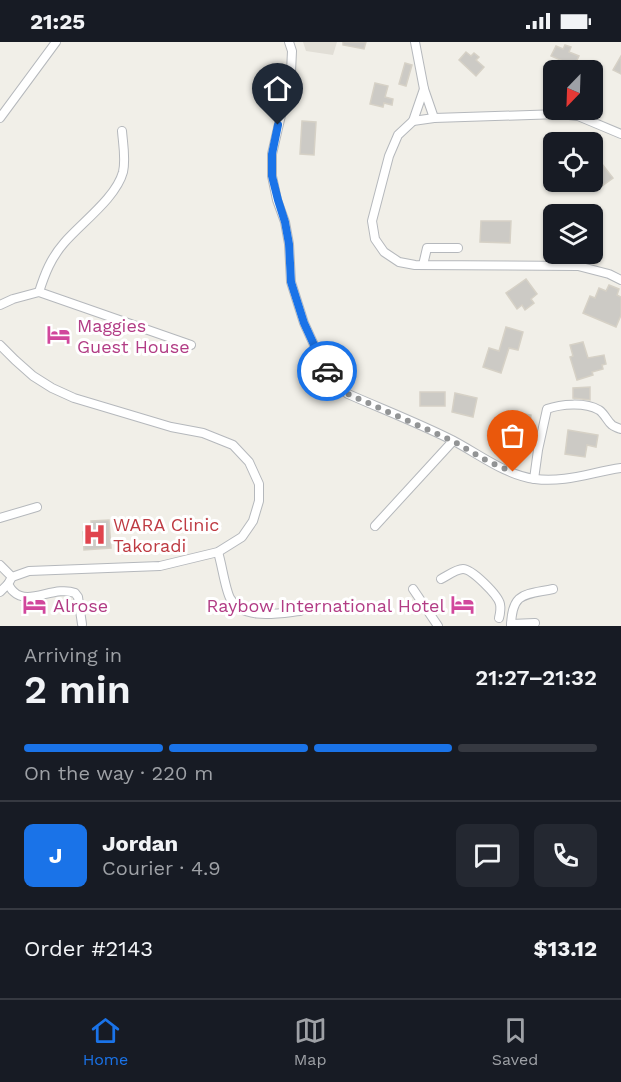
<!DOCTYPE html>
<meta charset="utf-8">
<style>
body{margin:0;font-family:"Work Sans",sans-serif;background:#242831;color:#f1f3f6;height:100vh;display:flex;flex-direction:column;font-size:22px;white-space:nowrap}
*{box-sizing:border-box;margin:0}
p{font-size:20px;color:#9ea1a6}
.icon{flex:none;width:33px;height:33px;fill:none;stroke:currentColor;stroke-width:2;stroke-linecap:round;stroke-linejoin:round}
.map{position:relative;height:584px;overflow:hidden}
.panel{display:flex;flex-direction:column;background:#171b24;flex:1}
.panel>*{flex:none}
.needle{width:39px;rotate:203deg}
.tools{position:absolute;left:543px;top:18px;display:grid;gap:12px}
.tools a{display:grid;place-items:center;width:60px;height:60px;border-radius:9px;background:#171b24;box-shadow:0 2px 4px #0004;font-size:30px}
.pin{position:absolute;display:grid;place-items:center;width:51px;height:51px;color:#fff;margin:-62px -26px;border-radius:50% 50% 50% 0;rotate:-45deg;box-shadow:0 0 6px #0007}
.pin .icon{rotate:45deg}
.courier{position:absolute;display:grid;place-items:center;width:60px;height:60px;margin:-30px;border:4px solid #1a73e8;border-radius:50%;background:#fff;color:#222;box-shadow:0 2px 8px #0007}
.head em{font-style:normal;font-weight:600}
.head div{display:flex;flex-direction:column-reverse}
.head{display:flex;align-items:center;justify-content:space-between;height:102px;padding:0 24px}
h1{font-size:39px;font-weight:600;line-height:45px}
.bar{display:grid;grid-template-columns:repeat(4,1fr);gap:9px 6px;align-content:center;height:72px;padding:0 24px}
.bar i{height:8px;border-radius:4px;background:#363941}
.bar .selected{background:#1a73e8}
.bar p{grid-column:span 4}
.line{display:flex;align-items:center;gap:15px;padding:0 24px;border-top:2px solid #363941}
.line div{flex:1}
.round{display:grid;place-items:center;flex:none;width:63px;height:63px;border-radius:9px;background:#242831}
.status{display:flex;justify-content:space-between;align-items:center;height:42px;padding:0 30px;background:#171b24;direction:ltr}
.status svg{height:16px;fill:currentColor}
.tab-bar{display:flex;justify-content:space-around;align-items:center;height:84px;border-top:2px solid #363941;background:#171b24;font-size:16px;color:#9ea1a6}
.tab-bar a{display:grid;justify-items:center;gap:3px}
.tab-bar .selected{color:#1a73e8}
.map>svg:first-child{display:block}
.education{fill:#e1ded6}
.building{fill:#cccac5;stroke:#d6d1c6;stroke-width:1.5}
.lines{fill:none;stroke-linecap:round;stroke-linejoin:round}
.minor-casing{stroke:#b5b8bc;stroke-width:10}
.minor{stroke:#fff;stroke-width:8}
.done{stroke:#929495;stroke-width:6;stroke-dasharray:0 10.8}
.route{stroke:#1a73e8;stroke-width:8}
.labels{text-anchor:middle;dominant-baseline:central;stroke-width:6;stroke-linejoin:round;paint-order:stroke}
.hotel-label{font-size:18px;fill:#b23c85;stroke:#fff;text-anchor:start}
.health-label{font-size:18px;fill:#be3a42;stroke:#fff;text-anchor:start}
</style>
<div class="status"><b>21:25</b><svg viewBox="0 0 49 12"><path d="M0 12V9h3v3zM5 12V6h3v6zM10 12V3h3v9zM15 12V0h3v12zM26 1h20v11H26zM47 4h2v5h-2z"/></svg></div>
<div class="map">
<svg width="621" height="584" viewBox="0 0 621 584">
<rect width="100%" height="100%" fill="#f1efe8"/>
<!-- education -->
<polygon class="education" points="303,0 337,0 333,13 306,9"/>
<!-- building -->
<g class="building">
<polygon points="343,0 366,0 364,7 343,3"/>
<polygon points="565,3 571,5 569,10 579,14 574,24 551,14 556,4 563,7"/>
<polygon points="466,10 471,14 474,11 479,15 476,18 484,25 476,34 459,18"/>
<polygon points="621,14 621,32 613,28"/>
<polygon points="405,21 412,23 406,44 399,42"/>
<polygon points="375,41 388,44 385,55 393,57 392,63 384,61 383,65 370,62"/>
<polygon points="302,79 316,80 314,113 300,112"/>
<polygon points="580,91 587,100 566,100"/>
<polygon points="592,109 613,136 602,144 592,130"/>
<rect x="547" y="177" width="7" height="15"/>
<polygon points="481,179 511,179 510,201 480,200"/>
<polygon points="526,237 537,252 531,257 534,261 525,268 522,263 517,267 506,251"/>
<polygon points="609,243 619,247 617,253 621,255 621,273 616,285 583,271 590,254 595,256 599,246 606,249"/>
<polygon points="506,285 523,290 518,308 509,306 501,331 483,325 489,306 499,309"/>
<polygon points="583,300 588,316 604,313 606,322 602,323 603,327 592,330 593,333 577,338 570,315 573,314 570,303"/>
<polygon points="590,345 590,358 573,356 573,346"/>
<rect x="420" y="350" width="25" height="14"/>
<polygon points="455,351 477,356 473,375 452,370"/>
<polygon points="519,371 531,373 526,411 513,409"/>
<polygon points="568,388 598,393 596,405 587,403 585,415 565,412"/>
<polygon points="109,478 111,506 84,508 83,490 92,489 91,479"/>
</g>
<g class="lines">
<defs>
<g id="minor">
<path d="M289 0 292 9 291 30 272 112V134L277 158 285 180 289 202 291 240 304 281 315 305 334 341 348 352C382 367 418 381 452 398 479 412 505 433 535 437 565 441 592 430 621 426"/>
<polyline points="415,0 424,47 434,76"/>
<polyline points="424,47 413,79 398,93 389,114 372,179 375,197 384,210 399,220 415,223 578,224 609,232 621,238"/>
<polyline points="0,76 56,0"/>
<polyline points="413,79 434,76 560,72 578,74 621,92"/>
<polyline points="423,223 427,206 458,206"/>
<path d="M39 250C45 231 51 216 64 201 81 181 116 156 123 130 126 117 123 102 122 89"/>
<polyline points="0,263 13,257 39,250 191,303"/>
<polyline points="0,303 15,318 33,334 52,346 74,356 171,385 203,391 233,403 249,420 259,442 259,459 253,479 242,495 218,510 160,524 29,529 12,535 8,542 0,550"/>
<path d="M534 437 538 408 547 367C561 362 585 360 599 368 605 372 607 379 612 383 613 384 620 387 621 387"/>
<polyline points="0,476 37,465"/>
<polyline points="375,484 453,399"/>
<path d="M218 510C222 523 225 546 230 556 242 579 280 571 300 569"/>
<polyline points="0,523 12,535"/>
<path d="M441 537C447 534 456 527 463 527 472 527 498 553 500 562 501 567 500 572 499 576"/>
<path d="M8 542C10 545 11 548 14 550 28 564 55 543 75 551L78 555 82 582"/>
<polyline points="413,547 438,584"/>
<polyline points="511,582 535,581"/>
<path d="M511 584C512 550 524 553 553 547"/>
</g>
</defs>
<!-- minor casing -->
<use href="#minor" class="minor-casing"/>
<!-- minor -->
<use href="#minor" class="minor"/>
</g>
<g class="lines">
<!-- done -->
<polyline class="done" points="327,329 334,341 348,352 453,399 489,420 513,430"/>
<!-- route -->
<polyline class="route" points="278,83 272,112 272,134 278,158 285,180 289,202 291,240 304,281 315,305 327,329"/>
</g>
<!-- icons -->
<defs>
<symbol id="hotel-bare" viewBox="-9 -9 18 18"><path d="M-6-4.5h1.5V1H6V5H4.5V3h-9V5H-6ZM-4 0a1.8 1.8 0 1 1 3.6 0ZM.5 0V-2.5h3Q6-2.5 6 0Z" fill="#d1479c" stroke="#fff" stroke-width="2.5" paint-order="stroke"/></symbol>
<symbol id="hospital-bare" viewBox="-9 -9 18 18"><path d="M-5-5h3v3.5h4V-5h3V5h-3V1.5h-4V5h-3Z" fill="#e0444e" stroke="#fff" stroke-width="2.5" paint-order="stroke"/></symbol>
</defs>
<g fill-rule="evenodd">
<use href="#hotel-bare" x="42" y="276" width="33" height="33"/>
<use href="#hospital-bare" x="78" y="476" width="33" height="33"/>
<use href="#hotel-bare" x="18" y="546" width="33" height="33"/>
<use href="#hotel-bare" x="446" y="546" width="33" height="33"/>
</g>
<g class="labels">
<!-- hotel labels -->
<g class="hotel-label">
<text x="77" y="283">Maggies<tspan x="77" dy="21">Guest House</tspan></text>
<text x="53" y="563">Alrose</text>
<text x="445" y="563" text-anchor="end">Raybow International Hotel</text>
</g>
<!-- health labels -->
<g class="health-label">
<text x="113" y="482">WARA Clinic<tspan x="113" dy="21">Takoradi</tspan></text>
</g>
</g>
</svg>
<div class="tools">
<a><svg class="needle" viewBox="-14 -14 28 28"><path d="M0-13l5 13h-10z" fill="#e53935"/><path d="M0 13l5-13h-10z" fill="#9ea1a6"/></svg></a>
<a><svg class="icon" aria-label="locate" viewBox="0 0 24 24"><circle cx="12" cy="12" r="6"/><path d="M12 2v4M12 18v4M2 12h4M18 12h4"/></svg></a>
<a><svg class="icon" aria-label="layers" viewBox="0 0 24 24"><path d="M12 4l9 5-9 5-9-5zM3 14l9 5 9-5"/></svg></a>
</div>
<div class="pin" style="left:513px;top:430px;background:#ea580c"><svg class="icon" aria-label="bag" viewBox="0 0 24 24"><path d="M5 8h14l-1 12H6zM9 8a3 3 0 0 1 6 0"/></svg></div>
<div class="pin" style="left:278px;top:83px;background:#1f2937"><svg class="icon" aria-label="home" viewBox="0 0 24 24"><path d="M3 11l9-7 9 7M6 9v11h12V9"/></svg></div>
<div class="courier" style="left:327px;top:329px"><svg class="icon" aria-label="car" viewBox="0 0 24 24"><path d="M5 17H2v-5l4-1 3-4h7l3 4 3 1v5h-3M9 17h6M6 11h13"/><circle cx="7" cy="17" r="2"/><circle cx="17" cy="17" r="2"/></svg></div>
</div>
<section class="panel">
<div class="head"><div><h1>2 min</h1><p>Arriving in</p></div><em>21:27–21:32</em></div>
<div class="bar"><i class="selected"></i><i class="selected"></i><i class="selected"></i><i></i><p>On the way · 220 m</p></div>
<div class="line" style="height:108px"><b class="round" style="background:#1a73e8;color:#fff">J</b><div><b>Jordan</b><p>Courier · 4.9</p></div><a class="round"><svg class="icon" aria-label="chat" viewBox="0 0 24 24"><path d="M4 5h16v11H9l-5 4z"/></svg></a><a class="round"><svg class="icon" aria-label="phone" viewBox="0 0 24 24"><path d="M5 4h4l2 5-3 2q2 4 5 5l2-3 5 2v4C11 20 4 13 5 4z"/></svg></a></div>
<div class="line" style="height:78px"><div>Order #2143</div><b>$13.12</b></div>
</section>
<nav class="tab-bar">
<a class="selected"><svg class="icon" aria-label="home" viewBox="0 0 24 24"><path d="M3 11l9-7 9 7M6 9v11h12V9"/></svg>Home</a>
<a><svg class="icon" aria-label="map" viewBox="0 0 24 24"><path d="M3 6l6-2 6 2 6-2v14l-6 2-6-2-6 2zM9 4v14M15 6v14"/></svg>Map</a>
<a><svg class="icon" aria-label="saved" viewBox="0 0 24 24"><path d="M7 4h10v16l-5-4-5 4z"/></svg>Saved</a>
</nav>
